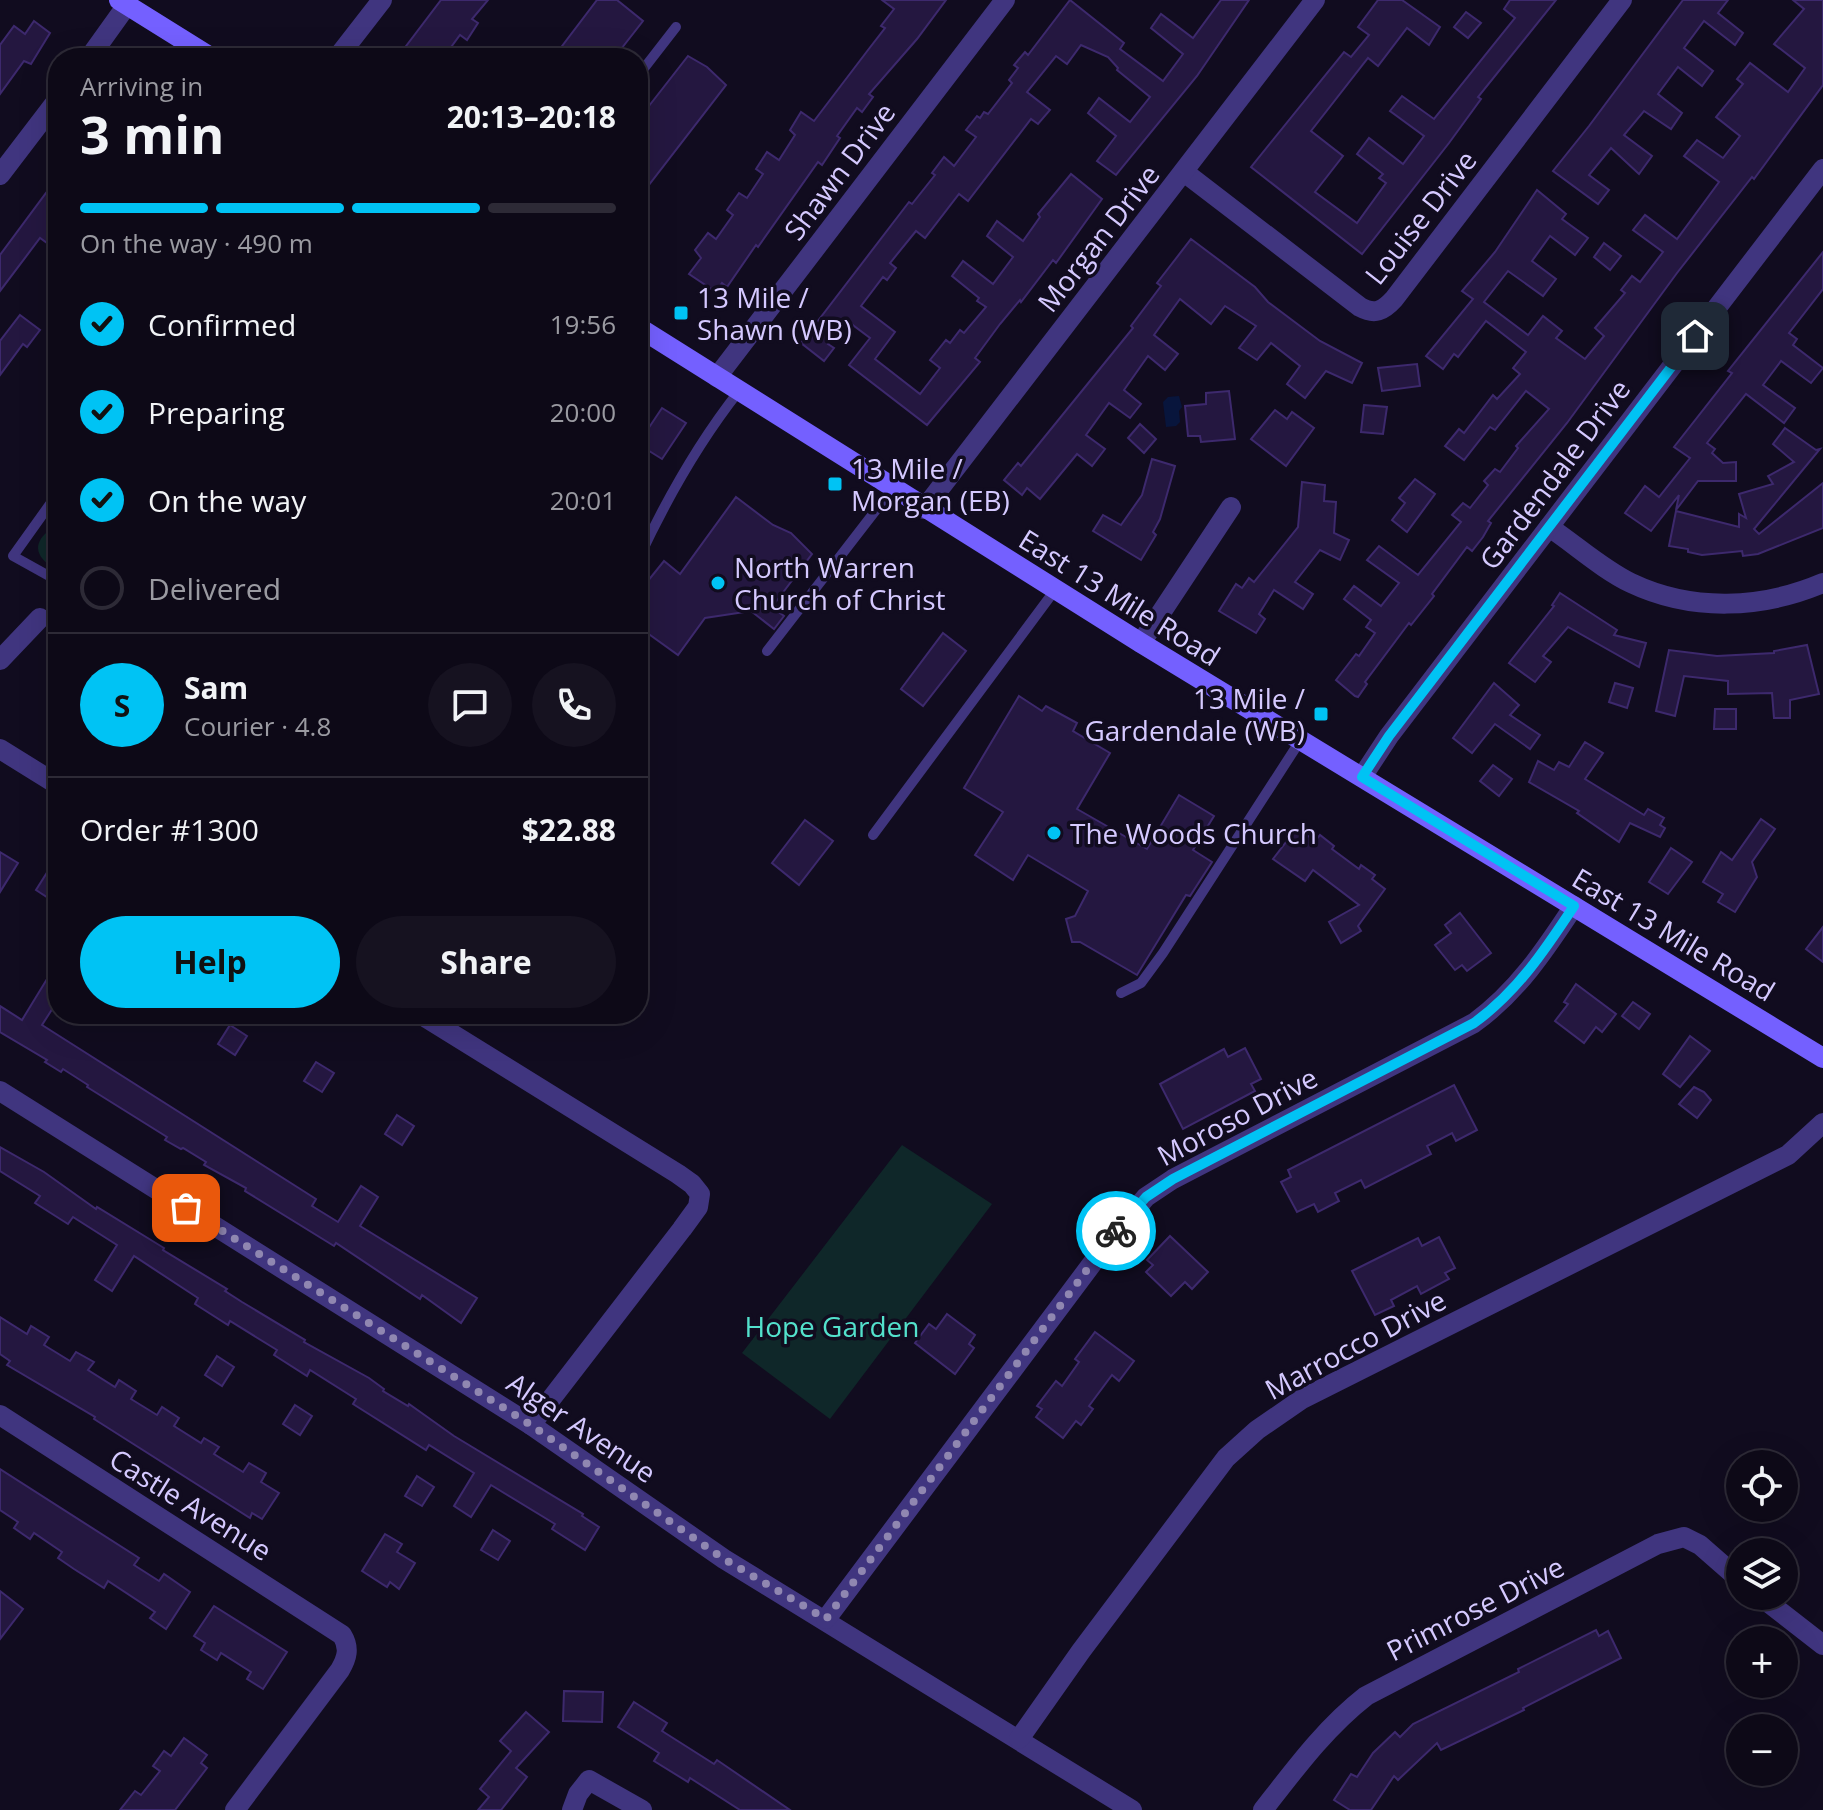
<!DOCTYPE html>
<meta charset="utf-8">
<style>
body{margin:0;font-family:"Open Sans",sans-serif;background:#161220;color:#f1f3f6;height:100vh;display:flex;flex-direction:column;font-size:30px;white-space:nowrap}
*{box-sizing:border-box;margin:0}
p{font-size:26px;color:#9a9aa1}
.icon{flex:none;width:44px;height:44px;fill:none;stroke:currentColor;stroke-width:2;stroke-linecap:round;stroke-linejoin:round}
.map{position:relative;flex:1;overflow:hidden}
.sheet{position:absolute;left:48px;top:48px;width:600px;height:976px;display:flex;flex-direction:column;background:#0d0917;border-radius:32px;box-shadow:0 8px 32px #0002,0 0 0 2px #2d2a36}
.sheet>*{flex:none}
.tools{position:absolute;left:1726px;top:1450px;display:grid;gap:16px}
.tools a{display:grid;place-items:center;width:72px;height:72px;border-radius:50%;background:#0d0917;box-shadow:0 8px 32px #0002,0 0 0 2px #2d2a36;font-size:40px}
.pin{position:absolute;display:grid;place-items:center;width:68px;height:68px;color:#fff;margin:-34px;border-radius:16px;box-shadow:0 4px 12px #0006}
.courier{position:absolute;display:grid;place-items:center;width:80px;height:80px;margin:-40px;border:6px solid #00c3f4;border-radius:50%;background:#fff;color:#222;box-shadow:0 2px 10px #0007}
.headline em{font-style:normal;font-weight:700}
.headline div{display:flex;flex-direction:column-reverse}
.headline{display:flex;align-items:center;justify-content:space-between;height:136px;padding:0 32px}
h1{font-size:52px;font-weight:700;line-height:60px}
.bar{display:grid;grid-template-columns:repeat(4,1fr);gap:12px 8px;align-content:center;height:96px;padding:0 32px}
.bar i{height:10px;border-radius:6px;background:#2d2a36}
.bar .active{background:#00c3f4}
.bar p{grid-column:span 4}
.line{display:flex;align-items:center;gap:20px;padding:0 32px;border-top:2px solid #2d2a36}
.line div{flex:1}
.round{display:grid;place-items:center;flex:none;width:84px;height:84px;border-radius:42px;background:#161220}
ol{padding:0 32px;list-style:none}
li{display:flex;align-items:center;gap:24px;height:88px}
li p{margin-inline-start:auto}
li .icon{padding:8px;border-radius:50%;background:#00c3f4;color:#111;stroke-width:4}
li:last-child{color:#9a9aa1}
li i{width:44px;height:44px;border:4px solid #2d2a36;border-radius:50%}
.cta{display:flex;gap:16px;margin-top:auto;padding:16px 32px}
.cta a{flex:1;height:92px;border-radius:48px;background:#00c3f4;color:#111;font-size:32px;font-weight:700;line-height:92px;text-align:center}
.cta a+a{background:#161220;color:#f1f3f6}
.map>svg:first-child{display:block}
.green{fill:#0f2729}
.water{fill:#08153c}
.building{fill:#241740;stroke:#3d296d;stroke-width:2}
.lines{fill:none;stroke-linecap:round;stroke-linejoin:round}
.lane{stroke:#40357f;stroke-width:10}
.street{stroke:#40357f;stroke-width:20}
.secondary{stroke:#7460ff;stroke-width:20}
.done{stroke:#9087b1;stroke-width:8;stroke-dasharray:0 14.4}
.route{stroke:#00c3f4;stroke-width:10}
.poi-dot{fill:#00c3f4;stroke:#110c1f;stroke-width:3}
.labels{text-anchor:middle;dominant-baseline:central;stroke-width:7;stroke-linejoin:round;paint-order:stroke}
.street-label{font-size:28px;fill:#d5c9ff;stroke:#110c1f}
.poi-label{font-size:28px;fill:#d5c9ff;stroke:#110c1f;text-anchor:start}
.park-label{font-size:28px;fill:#53e1cc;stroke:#110c1f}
</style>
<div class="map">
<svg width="1823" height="1810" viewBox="0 0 1823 1810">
<rect width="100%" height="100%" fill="#110c1f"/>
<!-- green -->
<g class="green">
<path d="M47 532H58V571C41 561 29 548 47 532Z"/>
<polygon points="902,1145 992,1204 830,1419 742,1353"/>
</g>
<!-- water -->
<polygon class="water" points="1179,396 1182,407 1179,411 1180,422 1176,426 1166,427 1163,402 1168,397"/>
<!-- building -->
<g class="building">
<polygon points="441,0 488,0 472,19 478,23 467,40 460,35 443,58 397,58"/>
<polygon points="597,0 617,0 643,21 614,58 553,58"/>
<polygon points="882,0 946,0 917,39 869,94 873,97 862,112 857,108 837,136 840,138 822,165 818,162 758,247 756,245 727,287 722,283 716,292 689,274 701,258 695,250 708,233 716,239 733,215 727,210 739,193 747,198 763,174 756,169 767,152 779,160 795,135 790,130 801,112 814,121 868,50 885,28 881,26 894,9"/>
<polygon points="1070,0 1124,43 1120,49 1163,81 1183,54 1151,28 1161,14 1193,38 1221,0 1249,0 1197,76 1116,175 1097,161 1116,136 1088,113 1099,98 1130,122 1150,97 1117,70 1118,68 1108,57 1081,45 1067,64 1056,56 1027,92 1050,110 1038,124 1031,119 968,201 959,194 925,238 916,231 890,263 896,268 887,280 883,277 861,306 895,332 875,359 920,394 940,368 930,360 946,340 950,343 960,330 964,333 986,307 977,301 979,298 952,276 963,261 993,284 1013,257 987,236 997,221 1023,241 1040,217 1038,214 1071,174 1102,199 1056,263 1053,260 1021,302 1020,300 1000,324 975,358 980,362 927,425 849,365 870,338 846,320 828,344 834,348 824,361 801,343 909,202 912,204 935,175 932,173 944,157 954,166 976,137 966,130 977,116 980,118 984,112 988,114 1012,83 1009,80 1018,68 1014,65 1025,52 1028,55"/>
<polygon points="1378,0 1402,0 1440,27 1429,45 1407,28 1378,66 1368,58 1311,131 1343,156 1315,192 1357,223 1386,183 1379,178 1383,174 1357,154 1369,138 1403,164 1424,136 1390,111 1402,96 1434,119 1515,18 1504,9 1510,0 1556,0 1478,97 1481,99 1449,143 1362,254 1251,167 1344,52 1351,57 1369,35 1358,27"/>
<polygon points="1683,0 1728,0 1718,13 1743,33 1735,45 1704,21 1684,48 1713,71 1702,86 1678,67 1658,94 1682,113 1671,129 1644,111 1624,135 1652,156 1639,174 1611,148 1589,175 1609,190 1598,204 1553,171 1589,126"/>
<polygon points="1793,0 1823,0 1823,85 1754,179 1752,177 1677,273 1567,423 1488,521 1491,523 1483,537 1472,551 1467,547 1432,594 1434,596 1411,625 1409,623 1365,682 1367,684 1358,697 1355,696 1336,680 1356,654 1359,656 1375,633 1366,627 1371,620 1344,599 1354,586 1381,606 1399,583 1367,560 1379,546 1418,575 1461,522 1452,515 1463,503 1470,508 1488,485 1484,481 1495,469 1500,472 1518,448 1516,446 1549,409 1526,391 1495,430 1490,427 1464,460 1445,446 1459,429 1464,433 1493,395 1497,399 1520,374 1513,368 1526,352 1486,321 1458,357 1454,354 1443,369 1426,356 1473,299 1462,291 1495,252 1537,190 1566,214 1562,219 1588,238 1575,255 1550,236 1532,261 1556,279 1543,296 1508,271 1484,302 1528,335 1543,316 1562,331 1556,338 1585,359 1604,336 1595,328 1625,293 1621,290 1632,276 1640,282 1663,252 1633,230 1645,215 1677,239 1719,182 1684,156 1697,140 1723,158 1740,136 1716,117 1743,84 1737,79 1750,63 1788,92 1805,68 1774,44 1804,9"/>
<polygon points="1466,12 1481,23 1468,38 1454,27"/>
<polygon points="34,21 50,33 31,64 24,61 0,94 0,45 14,26 25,34"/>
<polygon points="688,56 707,67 726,85 638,199 638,120"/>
<polygon points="46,193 58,202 58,251 40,238 0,291 0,255"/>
<polygon points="1191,239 1255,287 1268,302 1320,341 1362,363 1352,383 1326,371 1305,398 1287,384 1300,366 1271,343 1257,360 1239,348 1256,326 1225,306 1211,324 1180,299 1154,335 1178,354 1165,370 1148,356 1124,390 1141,404 1130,418 1109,403 1086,435 1105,449 1092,466 1077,454 1040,499 1027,488 1022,495 1004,480 1018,463 1021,466 1133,328 1131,326 1161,286 1157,283"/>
<polygon points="1604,243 1621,256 1610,270 1594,257"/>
<polygon points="1823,252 1823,289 1789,333 1797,339 1793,345 1823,368 1811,383 1781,361 1763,385 1795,408 1784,423 1746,394 1707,443 1715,449 1712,453 1723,463 1736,462 1736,481 1698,481 1676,510 1679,495 1651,531 1625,513 1645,486 1659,497 1690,458 1674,447 1732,373 1728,371"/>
<polygon points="20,315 40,330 27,347 23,344 0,375 0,341"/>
<polygon points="1417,364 1420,386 1382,391 1378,368"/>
<polygon points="1229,391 1235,439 1201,442 1200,436 1188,436 1185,406 1206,404 1206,393"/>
<polygon points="1364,405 1387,407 1383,434 1361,432"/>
<polygon points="662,408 686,423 662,459 638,444"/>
<polygon points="1275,410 1287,419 1292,412 1314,428 1286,466 1251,439"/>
<polygon points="1140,424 1156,439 1144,453 1128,438"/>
<polygon points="1785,428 1816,450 1820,449 1754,529 1759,534 1823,483 1823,528 1758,554 1743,556 1742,551 1702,555 1688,552 1688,549 1669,546 1676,511 1739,527 1739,514 1746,518 1739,494 1773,484 1768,476 1794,462 1773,444"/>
<polygon points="1152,459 1175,466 1160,519 1153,532 1156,535 1141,560 1093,531 1103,515 1121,525 1142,495"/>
<polygon points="1415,479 1435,494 1407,532 1392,520 1405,503 1399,498"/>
<polygon points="1302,482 1325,485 1324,501 1336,502 1334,533 1349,540 1340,560 1320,550 1295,582 1313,594 1303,609 1274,590 1259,614 1265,619 1256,633 1219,611 1236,584 1242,588 1249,578 1254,582 1298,527"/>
<polygon points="736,497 773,525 791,533 812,554 772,607 784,616 774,629 751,611 705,618 678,655 639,627 638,593 664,561 680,574"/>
<polygon points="1560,593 1617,630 1614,635 1646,643 1639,667 1568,627 1543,656 1551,662 1535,682 1509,663 1554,606 1552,605"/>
<polygon points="943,633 966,651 923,706 901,689"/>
<polygon points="1807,645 1819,694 1790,700 1790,718 1774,718 1772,693 1728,694 1728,681 1684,676 1675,716 1656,711 1669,650 1717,656 1774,653 1774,651"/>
<polygon points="1494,683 1519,705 1510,715 1540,735 1530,749 1495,724 1472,753 1453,738"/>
<polygon points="1615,683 1633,688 1627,708 1609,702"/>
<polygon points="1019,696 1042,711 1046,706 1077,723 1073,731 1110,753 1077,809 1147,849 1179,795 1214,816 1193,850 1212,862 1190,896 1186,895 1137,975 1080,942 1072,942 1066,919 1075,916 1088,891 1028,855 1013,880 975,855 1003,812 964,788"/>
<polygon points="1715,709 1736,709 1736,729 1714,729"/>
<polygon points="1585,742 1603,753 1585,779 1644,815 1648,809 1664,818 1660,825 1665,828 1660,837 1630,823 1619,842 1577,813 1579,811 1529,782 1538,761 1554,770 1559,762 1569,767"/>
<polygon points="1493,765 1512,779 1499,796 1480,781"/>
<polygon points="1761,819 1775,829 1752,862 1757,877 1735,912 1718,902 1723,894 1703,882 1721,852 1732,860"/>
<polygon points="805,820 833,841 799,885 772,863"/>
<polygon points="1297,828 1315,841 1320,835 1334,846 1332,849 1359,869 1361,865 1375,875 1372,879 1385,889 1358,926 1361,931 1341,943 1329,922 1359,905 1313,870 1305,881 1273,859"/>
<polygon points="1671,848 1692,862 1668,894 1649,882"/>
<polygon points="0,852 18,863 0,892"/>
<polygon points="48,871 58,878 58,893 53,901 36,890"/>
<polygon points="1460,913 1491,953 1467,971 1462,965 1455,970 1435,945 1451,933 1445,925"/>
<polygon points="1823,927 1823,962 1806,949"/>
<polygon points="47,979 58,985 58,1000 42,1025 316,1199 312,1206 338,1222 361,1186 378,1197 360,1226 477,1298 461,1323 422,1295 420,1299 336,1243 334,1246 245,1191 246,1188 204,1165 206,1162 183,1148 181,1149 165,1140 167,1137 87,1087 88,1085 63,1069 61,1072 45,1062 47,1060 0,1032 0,1006 22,1020"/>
<polygon points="1576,984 1616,1014 1602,1032 1596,1027 1584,1043 1555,1021 1568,1004 1564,1002"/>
<polygon points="1633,1002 1650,1014 1639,1029 1622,1016"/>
<polygon points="230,1025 247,1036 235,1055 218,1044"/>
<polygon points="1690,1036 1710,1051 1680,1087 1663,1074"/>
<polygon points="1245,1048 1261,1079 1251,1084 1255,1091 1183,1129 1160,1084 1224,1049 1228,1057"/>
<polygon points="316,1062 334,1073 322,1092 304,1081"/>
<polygon points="1454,1085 1477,1130 1456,1141 1452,1133 1427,1146 1431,1154 1365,1188 1361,1180 1335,1193 1339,1201 1318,1212 1314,1204 1297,1212 1281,1182 1291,1177 1288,1170"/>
<polygon points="1694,1087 1704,1092 1711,1100 1697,1118 1679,1104"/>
<polygon points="397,1115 414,1126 402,1145 385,1134"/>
<polygon points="0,1147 44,1172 96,1209 97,1207 164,1248 163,1250 227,1289 225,1291 242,1302 305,1340 304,1342 369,1378 384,1389 383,1391 408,1406 409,1404 454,1436 583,1514 582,1516 599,1527 585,1550 552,1529 555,1524 491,1485 471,1517 454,1506 474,1473 429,1445 426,1450 353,1404 356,1399 310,1370 307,1376 274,1355 277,1350 230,1321 228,1325 195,1304 198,1298 134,1256 112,1291 95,1280 117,1245 73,1217 68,1224 35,1203 40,1196 0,1171"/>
<polygon points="1170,1236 1208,1272 1192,1289 1185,1282 1171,1296 1146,1272 1153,1265 1147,1260"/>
<polygon points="1439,1237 1455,1268 1445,1273 1449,1279 1421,1294 1417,1286 1391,1300 1394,1306 1375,1315 1352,1271 1418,1238 1422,1246"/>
<polygon points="947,1314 975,1335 969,1344 974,1348 955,1374 915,1343 929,1324 936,1329"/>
<polygon points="0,1317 27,1334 31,1326 49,1337 44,1345 70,1361 76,1352 94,1362 88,1370 115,1387 119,1380 136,1391 131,1399 157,1415 162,1407 179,1418 174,1426 201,1443 204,1438 219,1447 214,1454 243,1472 249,1463 266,1473 261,1482 279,1493 262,1519 252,1513 250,1518 94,1419 95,1417 7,1365 10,1361 0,1354"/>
<polygon points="1095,1332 1134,1361 1119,1381 1112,1375 1089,1406 1093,1409 1081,1425 1076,1421 1063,1438 1036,1417 1042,1409 1037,1406 1056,1381 1062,1386 1079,1362 1075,1359"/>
<polygon points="217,1356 234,1367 222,1386 205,1375"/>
<polygon points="295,1405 312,1416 300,1435 283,1424"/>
<polygon points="0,1469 139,1558 134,1565 159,1581 164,1574 190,1592 166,1629 150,1618 155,1612 108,1581 104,1588 74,1569 58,1558 62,1552 34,1533 30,1539 14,1528 18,1522 0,1510"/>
<polygon points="417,1476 434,1487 422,1506 405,1496"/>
<polygon points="493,1530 510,1541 498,1560 481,1550"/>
<polygon points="385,1534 402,1544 397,1552 415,1563 399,1589 390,1582 387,1587 362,1571"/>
<polygon points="0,1591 23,1609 0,1639"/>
<polygon points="214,1606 287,1652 263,1689 247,1679 251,1672 221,1653 217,1660 201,1650 205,1643 194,1636"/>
<polygon points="1596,1630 1599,1636 1608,1631 1621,1658 1523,1708 1524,1710 1441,1750 1437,1743 1398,1780 1394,1776 1371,1810 1350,1810 1334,1800 1351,1774 1357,1777 1373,1753 1395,1732 1400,1737 1413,1724 1519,1672 1518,1669"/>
<polygon points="564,1691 603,1692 602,1722 563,1721"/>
<polygon points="634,1702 667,1723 662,1731 714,1764 717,1760 790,1810 740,1810 690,1778 688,1782 654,1761 659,1753 618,1727"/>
<polygon points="526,1712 549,1732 516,1768 527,1777 501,1810 478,1810 489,1797 480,1789 511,1751 500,1741"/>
<polygon points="184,1738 207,1755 201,1763 207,1768 175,1810 120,1810 135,1791 141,1795 160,1771 153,1766 164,1751 171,1756"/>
</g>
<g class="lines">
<!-- lane -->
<g class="lane">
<polyline points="638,76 676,27"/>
<polyline points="58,493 13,556 58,581"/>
<path d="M638 560C666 500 698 443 739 391"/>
<polyline points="767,651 893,488"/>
<polyline points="873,835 1055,590"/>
<polyline points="1121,993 1141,983 1163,953 1300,741"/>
</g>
<!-- street -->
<g class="street">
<polyline points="89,58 127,5"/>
<polyline points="337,58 382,0"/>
<path d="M1184 172 1360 307C1375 315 1383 311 1394 299L1622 0"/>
<polyline points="0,175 58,99"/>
<polyline points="717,377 1005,0"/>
<polyline points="924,509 1315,0"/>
<path d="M1549 527C1576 545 1602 569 1631 583 1692 612 1762 609 1823 583"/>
<polyline points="1141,643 1231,507"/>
<polyline points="0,660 40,618"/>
<polyline points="0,749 58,785"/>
<polyline points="1362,777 1389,736 1823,169"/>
<polyline points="420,1014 678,1174 692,1184 700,1194 698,1207 682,1229 531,1425"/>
<polyline points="0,1091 531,1425 724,1559 1132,1810"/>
<path d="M0 1415 342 1635C350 1648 347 1658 340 1670L235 1810"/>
<polyline points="1760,1596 1823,1645"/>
<path d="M826 1619 1112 1237 1146 1197 1173 1179 1474 1023C1517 992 1545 950 1574 906"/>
<polyline points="1019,1739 1081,1651 1226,1458 1257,1430 1302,1399 1788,1155 1823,1123"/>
<polyline points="572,1810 578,1794 589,1780 642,1810"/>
<path d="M1263 1810C1295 1769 1325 1728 1366 1696L1658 1544 1684 1537 1700 1545 1740 1580"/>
</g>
<!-- secondary -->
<g class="secondary">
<polyline points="119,0 212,58"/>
<polyline points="638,327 1141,643 1823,1058"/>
</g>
</g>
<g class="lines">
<!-- done -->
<polyline class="done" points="186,1208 531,1425 724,1559 826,1619 1116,1231"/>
<!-- route -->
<path class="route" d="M1116 1231 1146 1197 1173 1179 1474 1023C1517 992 1545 950 1574 906L1362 777 1389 736 1695 336"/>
</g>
<!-- markers -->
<g class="poi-dot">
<rect x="673" y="305" width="16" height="16" rx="4"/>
<rect x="827" y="476" width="16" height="16" rx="4"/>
<circle cx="718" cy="583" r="8"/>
<rect x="1313" y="706" width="16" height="16" rx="4"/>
<circle cx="1054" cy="833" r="8"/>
</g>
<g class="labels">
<!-- street labels -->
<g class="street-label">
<text transform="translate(839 171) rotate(-53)">Shawn Drive</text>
<text transform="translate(1420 217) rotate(-52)">Louise Drive</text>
<text transform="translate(1098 238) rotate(-52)">Morgan Drive</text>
<text transform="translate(1554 474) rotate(-53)">Gardendale Drive</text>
<text transform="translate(1120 597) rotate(32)">East 13 Mile Road</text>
<text transform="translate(1674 934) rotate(31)">East 13 Mile Road</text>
<text transform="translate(1237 1116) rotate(-28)">Moroso Drive</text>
<text transform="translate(1355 1344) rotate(-28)">Marrocco Drive</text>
<text transform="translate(582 1427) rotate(34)">Alger Avenue</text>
<text transform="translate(191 1504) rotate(32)">Castle Avenue</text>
<text transform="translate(1475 1608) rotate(-27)">Primrose Drive</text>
</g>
<!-- poi labels -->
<g class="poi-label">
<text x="697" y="297">13 Mile /<tspan x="697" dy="32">Shawn (WB)</tspan></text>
<text x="851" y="468">13 Mile /<tspan x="851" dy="32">Morgan (EB)</tspan></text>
<text x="734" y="567">North Warren<tspan x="734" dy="32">Church of Christ</tspan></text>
<text x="1305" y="698" text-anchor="end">13 Mile /<tspan x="1305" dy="32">Gardendale (WB)</tspan></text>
<text x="1070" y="833">The Woods Church</text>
</g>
<!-- park labels -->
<g class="park-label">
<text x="832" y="1326">Hope Garden</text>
</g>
</g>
</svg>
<div class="tools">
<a><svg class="icon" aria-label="locate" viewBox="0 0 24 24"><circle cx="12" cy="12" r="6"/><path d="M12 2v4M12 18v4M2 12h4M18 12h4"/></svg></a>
<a><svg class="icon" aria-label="layers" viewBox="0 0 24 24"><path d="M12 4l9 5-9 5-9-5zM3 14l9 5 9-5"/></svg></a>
<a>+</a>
<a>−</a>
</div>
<div class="pin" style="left:186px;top:1208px;background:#ea580c"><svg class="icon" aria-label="bag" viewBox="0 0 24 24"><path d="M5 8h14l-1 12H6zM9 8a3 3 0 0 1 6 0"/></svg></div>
<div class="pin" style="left:1695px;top:336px;background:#1f2937"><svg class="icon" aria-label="home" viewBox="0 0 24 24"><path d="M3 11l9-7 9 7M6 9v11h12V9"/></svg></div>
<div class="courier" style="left:1116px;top:1231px"><svg class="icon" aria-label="bike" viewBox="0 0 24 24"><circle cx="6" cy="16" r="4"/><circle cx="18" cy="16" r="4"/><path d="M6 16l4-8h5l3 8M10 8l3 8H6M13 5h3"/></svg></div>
<section class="sheet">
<div class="headline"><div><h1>3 min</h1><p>Arriving in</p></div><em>20:13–20:18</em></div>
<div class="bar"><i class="active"></i><i class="active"></i><i class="active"></i><i></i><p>On the way · 490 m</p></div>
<ol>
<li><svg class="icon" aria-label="check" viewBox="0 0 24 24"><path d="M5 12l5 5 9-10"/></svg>Confirmed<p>19:56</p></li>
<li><svg class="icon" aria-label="check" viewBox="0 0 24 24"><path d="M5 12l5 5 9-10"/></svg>Preparing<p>20:00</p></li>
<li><svg class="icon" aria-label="check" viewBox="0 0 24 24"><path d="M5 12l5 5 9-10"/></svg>On the way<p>20:01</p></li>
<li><i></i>Delivered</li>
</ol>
<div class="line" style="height:144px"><b class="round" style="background:#00c3f4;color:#111">S</b><div><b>Sam</b><p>Courier · 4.8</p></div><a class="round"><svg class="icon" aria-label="chat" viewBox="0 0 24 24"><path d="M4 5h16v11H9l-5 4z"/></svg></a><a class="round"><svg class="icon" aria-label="phone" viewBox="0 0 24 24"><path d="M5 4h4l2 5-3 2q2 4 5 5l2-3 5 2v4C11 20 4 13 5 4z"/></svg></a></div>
<div class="line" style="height:104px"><div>Order #1300</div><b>$22.88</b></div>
<div class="cta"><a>Help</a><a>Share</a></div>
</section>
</div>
